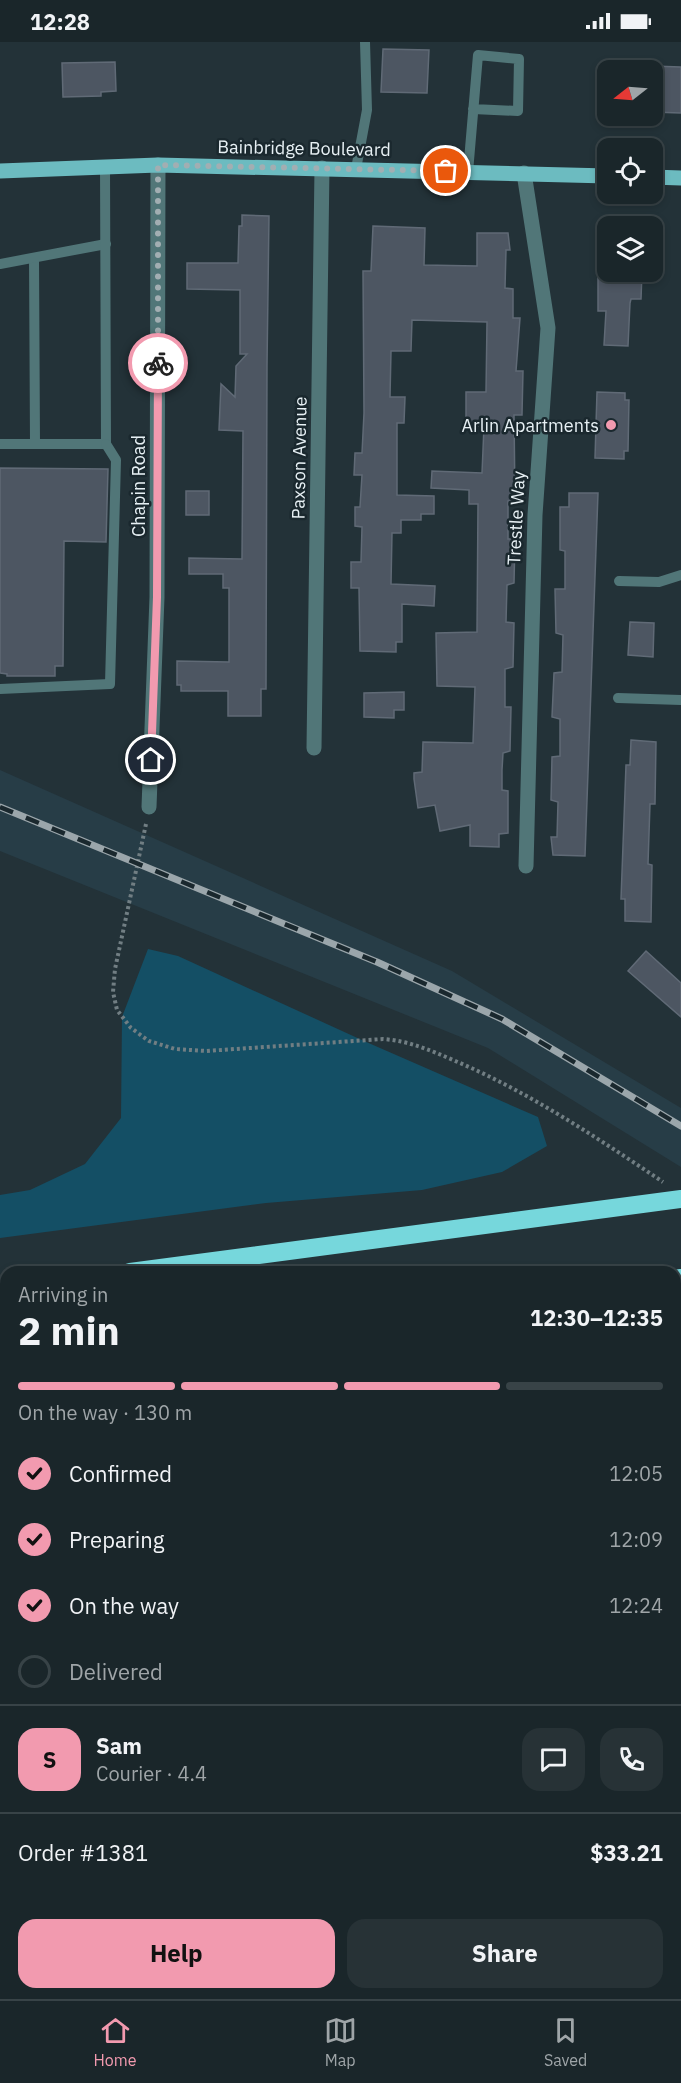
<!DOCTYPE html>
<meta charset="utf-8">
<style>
body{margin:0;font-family:"IBM Plex Sans",sans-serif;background:#273236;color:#f1f3f6;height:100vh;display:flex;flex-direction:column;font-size:22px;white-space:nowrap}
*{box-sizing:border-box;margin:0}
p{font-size:20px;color:#9fa5a8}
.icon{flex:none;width:33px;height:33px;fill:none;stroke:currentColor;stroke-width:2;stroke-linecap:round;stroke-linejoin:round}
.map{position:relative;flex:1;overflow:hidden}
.drawer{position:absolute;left:0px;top:1224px;width:681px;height:734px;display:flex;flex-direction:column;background:#1a262a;border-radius:18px 18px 0 0;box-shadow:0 3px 9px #0003,0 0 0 2px #384347}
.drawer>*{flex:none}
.needle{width:39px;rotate:253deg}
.fabs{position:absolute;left:597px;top:18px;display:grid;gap:12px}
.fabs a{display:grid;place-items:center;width:66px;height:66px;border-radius:12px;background:#1a262a;box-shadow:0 3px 9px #0003,0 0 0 2px #384347;font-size:30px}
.pin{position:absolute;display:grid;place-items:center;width:51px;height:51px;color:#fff;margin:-26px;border:3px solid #fff;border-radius:50%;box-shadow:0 2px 6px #0007}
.courier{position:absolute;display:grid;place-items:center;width:60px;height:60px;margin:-30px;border:4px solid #f29aaf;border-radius:50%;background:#fff;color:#222;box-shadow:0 2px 8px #0007}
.head em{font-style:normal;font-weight:700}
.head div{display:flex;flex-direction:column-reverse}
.head{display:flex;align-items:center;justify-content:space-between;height:102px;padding:0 18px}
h1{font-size:39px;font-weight:700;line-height:45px}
.bar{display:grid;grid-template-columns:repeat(4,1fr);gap:9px 6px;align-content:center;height:72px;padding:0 18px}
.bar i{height:8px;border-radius:4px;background:#384347}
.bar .selected{background:#f29aaf}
.bar p{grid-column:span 4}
.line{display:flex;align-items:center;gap:15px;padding:0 18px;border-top:2px solid #384347}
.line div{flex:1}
.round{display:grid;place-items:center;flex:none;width:63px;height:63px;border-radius:18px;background:#273236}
ol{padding:0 18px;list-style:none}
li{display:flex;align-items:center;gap:18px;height:66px}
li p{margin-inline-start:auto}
li .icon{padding:6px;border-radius:50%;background:#f29aaf;color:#111;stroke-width:4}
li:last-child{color:#9fa5a8}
li i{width:33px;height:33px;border:3px solid #384347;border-radius:50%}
.button{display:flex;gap:12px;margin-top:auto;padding:12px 18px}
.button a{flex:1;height:69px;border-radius:18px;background:#f29aaf;color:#111;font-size:24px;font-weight:700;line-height:69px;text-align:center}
.button a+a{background:#273236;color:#f1f3f6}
.status{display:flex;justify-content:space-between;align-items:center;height:42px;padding:0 30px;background:#1a262a;direction:ltr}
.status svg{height:16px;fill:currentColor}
.tab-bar{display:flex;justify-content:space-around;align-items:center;height:84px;border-top:2px solid #384347;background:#1a262a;font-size:16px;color:#9fa5a8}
.tab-bar a{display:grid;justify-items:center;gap:3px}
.tab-bar .selected{color:#f29aaf}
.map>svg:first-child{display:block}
.built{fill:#273d47}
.green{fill:#144f65}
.building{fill:#4d5662;stroke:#606a76;stroke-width:1.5}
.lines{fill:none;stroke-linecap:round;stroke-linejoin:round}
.path{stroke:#717e83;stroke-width:4;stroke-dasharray:3 3;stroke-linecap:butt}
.lane{stroke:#517678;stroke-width:10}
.street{stroke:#517678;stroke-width:15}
.primary{stroke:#6cbbc0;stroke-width:15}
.highway{stroke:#76d7dc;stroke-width:18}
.rail-casing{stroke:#9ba6ab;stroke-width:7}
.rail{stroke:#1a282e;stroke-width:4.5;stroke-dasharray:14;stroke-linecap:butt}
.done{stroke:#a2aeb2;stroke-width:6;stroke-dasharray:0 10.8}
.route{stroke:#f29aaf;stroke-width:8}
.poi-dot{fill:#f29aaf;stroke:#1a282e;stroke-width:2}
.labels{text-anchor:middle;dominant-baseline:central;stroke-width:5;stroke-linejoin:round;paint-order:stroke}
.street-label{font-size:18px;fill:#e7f0f4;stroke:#1a282e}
.poi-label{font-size:18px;fill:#e7f0f4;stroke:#1a282e;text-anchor:end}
</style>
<div class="status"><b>12:28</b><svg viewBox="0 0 49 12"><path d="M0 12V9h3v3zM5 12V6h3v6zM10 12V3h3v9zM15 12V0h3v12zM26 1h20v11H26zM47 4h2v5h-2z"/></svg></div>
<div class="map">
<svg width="681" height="1957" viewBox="0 0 681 1957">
<rect width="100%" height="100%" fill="#233238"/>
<!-- built -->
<polygon class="built" points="0,728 452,929 681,1066 681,1125 488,1006 0,809"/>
<!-- green -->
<g class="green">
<polygon points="148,907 178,914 364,999 538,1075 547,1104 502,1130 422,1148 266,1161 0,1196 0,1153 30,1148 85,1122 121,1076 122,975"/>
<polygon points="681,1382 681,1456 675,1461 675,1383"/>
<polygon points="6,1481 6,1945 0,1943 0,1482"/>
<polygon points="17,1952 382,1952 384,1957 21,1957"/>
</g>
<!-- building -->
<g class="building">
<polygon points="383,7 429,8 427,51 381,50"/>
<polygon points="115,20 116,49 101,50 101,54 63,55 62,21"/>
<polygon points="652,24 681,25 681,71 652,70"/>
<polygon points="242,173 269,174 267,324 266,647 261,647 261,674 228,674 228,649 181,649 181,643 177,643 177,619 229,620 229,546 223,546 223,532 189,532 189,516 242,517 243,389 219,388 221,342 235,355 236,324 247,312 240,312 240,248 187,247 187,221 238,221 239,184 242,184"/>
<polygon points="373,184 425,186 424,223 477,224 477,191 508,191 510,208 506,208 505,246 513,247 513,276 520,276 516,329 523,329 522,373 514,373 515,457 508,459 508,497 515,497 514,541 507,543 506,580 514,581 513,625 505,627 505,665 511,665 510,709 503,711 502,728 502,748 508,749 508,791 499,792 499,805 470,804 470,783 440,789 435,763 418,766 414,737 414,731 422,730 423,700 473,701 475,645 437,644 436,591 477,590 478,462 469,462 469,448 431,446 432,429 482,431 484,384 466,384 466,350 486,350 487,280 412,278 411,309 391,309 390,355 405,355 404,381 397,381 397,453 434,454 434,472 421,472 421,478 401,478 401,491 392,491 391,542 435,544 434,564 402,562 402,600 396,600 396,610 360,609 359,546 351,546 351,520 361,520 362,485 355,484 355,465 360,465 362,433 354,433 355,411 362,411 364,371 363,229 371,229"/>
<polygon points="598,230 642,230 641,257 631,257 630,261 628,304 604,303 606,269 598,269"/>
<polygon points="597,350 625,351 625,358 629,358 628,409 624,409 624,417 595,416"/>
<polygon points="0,426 108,427 106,500 64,499 63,624 55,624 55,634 7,634 7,632 0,631"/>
<rect x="186" y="449" width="23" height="24"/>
<polygon points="569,451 598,451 585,814 553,813 551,795 557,795 558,760 551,758 552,715 560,714 560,677 552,675 554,631 562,630 563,593 556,591 555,547 565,547 565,509 560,508 560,465 569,465"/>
<polygon points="630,580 654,581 653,615 628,613"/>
<polygon points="404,650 404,668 394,668 394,676 364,675 364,651"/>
<polygon points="631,698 656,700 655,762 650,762 648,822 652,823 651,880 625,879 625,857 621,857 626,723 630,723"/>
<polygon points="646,909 681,941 681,975 628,929"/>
</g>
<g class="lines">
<!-- path -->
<g class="path">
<path d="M146 782 115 927 113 950 117 968 131 986 149 999 175 1007 206 1009 383 997C409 999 430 1008 453 1018 527 1049 596 1095 663 1140"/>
<polyline points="675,1359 681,1359"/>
<polyline points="450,1957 452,1952"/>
</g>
<!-- lane -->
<g class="lane">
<polyline points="356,127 367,68 365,0"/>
<polyline points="468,130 478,13 519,17 518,69 473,67"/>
<polyline points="34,216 35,402"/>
<polyline points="0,222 106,202"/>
<polyline points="0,402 106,402 105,124"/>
<polyline points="619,539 659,540 681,533"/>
<polyline points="0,647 110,642 116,418 106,402"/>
<polyline points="618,656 681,658"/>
</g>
<!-- street -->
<g class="street">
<polyline points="524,131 548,286 535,473 526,824"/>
<polyline points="314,706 322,126"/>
<polyline points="149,765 157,555 158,123"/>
</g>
<!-- primary -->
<g class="primary">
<polyline points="0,129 158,123 608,134"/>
<polyline points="652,135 681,136"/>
</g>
<!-- highway -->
<g class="highway">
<polyline points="130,1230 681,1157"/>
<polyline points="675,1237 681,1236"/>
<polyline points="0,1247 6,1246"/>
<polyline points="0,1325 6,1324"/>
</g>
<defs>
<polyline id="rail" points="0,765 377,920 502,977 681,1084"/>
</defs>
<!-- rail casing -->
<use href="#rail" class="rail-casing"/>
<!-- rail -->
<use href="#rail" class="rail"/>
</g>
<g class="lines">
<!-- done -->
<polyline class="done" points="158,321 158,123 446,129"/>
<!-- route -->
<polyline class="route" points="151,718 157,555 158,321"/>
</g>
<!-- markers -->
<circle class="poi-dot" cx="611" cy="383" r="6"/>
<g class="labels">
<!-- street labels -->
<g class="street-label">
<text transform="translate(304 106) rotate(1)">Bainbridge Boulevard</text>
<text transform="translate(299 416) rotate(-89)">Paxson Avenue</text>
<text transform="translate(138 444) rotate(-90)">Chapin Road</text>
<text transform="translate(516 476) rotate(-87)">Trestle Way</text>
</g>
<!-- poi labels -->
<g class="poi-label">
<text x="599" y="383">Arlin Apartments</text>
</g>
</g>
</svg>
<div class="fabs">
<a><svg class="needle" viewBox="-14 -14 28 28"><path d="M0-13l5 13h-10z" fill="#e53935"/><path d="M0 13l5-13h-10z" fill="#9fa5a8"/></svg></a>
<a><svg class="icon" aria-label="locate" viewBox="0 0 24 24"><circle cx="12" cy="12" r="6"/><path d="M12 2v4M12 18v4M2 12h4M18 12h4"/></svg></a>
<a><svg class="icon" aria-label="layers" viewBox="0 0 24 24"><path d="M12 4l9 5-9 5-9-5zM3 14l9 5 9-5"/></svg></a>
</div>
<div class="pin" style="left:446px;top:129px;background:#ea580c"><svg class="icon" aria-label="bag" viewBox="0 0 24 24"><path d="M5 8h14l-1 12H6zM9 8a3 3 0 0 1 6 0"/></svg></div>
<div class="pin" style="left:151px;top:718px;background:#1f2937"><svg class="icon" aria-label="home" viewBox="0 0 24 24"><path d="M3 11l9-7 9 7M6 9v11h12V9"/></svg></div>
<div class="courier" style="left:158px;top:321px"><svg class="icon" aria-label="bike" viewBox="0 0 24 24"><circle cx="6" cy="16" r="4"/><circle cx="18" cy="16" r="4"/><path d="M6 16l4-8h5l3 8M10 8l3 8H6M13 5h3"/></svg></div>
<section class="drawer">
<div class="head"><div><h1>2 min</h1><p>Arriving in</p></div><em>12:30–12:35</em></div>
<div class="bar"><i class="selected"></i><i class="selected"></i><i class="selected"></i><i></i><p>On the way · 130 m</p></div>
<ol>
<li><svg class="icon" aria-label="check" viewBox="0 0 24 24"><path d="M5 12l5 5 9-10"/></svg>Confirmed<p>12:05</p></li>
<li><svg class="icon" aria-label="check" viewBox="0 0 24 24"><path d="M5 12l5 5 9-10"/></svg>Preparing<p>12:09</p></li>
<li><svg class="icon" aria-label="check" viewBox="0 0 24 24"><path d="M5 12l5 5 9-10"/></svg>On the way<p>12:24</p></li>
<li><i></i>Delivered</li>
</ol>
<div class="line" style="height:108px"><b class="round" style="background:#f29aaf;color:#111">S</b><div><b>Sam</b><p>Courier · 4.4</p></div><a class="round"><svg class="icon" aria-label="chat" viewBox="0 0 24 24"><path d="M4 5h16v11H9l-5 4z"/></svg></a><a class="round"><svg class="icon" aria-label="phone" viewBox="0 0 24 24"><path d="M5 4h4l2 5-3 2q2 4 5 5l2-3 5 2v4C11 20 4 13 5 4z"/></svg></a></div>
<div class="line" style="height:78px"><div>Order #1381</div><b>$33.21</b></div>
<div class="button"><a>Help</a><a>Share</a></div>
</section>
</div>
<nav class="tab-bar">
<a class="selected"><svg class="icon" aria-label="home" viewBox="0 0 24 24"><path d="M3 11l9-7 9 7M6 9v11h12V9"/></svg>Home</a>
<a><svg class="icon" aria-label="map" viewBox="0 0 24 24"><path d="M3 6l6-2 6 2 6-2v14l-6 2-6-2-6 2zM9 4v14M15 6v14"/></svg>Map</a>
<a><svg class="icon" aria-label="saved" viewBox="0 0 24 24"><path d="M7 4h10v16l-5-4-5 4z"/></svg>Saved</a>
</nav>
